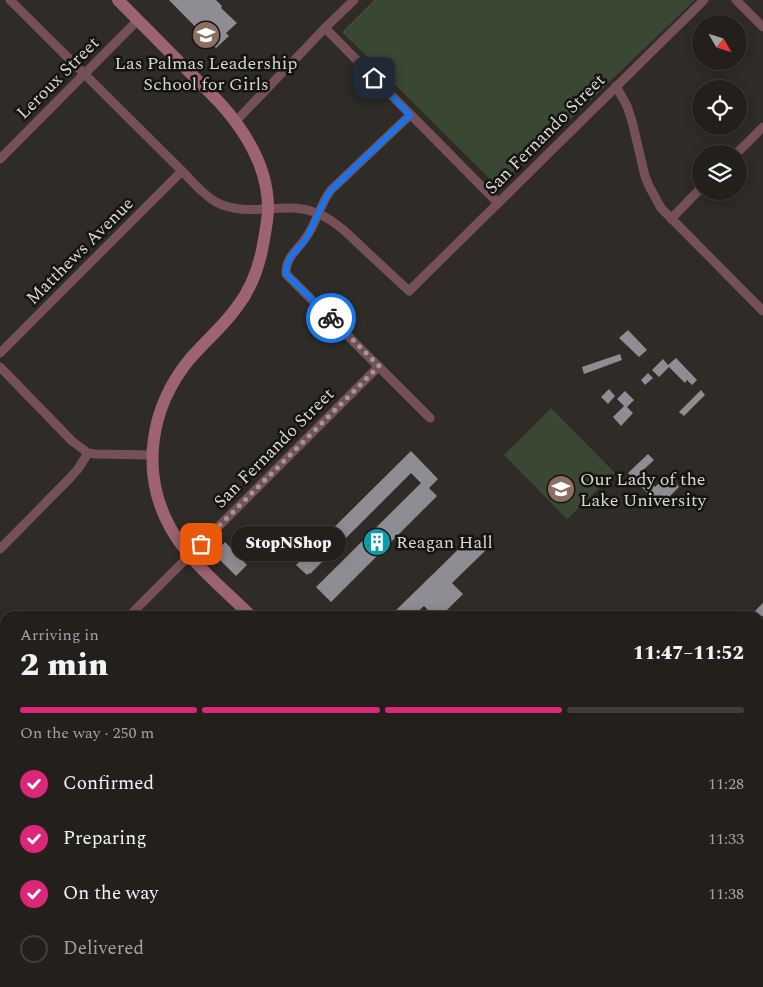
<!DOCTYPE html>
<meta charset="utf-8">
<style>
body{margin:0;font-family:Spectral,serif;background:#2f2d29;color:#f1f3f6;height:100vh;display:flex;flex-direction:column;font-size:19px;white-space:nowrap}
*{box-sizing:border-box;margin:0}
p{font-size:16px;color:#a3a3a3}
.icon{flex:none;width:28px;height:28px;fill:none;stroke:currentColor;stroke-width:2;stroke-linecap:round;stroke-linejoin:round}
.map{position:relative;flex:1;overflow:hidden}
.sheet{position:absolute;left:0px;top:611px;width:764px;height:376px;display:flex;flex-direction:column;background:#23201c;border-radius:15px 15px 0 0;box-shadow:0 2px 12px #0003,0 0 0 1px #403e3b}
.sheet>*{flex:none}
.needle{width:32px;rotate:129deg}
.fabs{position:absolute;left:692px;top:15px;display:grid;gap:10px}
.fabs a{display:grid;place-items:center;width:55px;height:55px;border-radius:50%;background:#23201c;box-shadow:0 2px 12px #0003,0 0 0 1px #403e3b;font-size:25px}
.pin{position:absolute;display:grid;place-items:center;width:42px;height:42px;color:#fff;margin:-21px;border-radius:10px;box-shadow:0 2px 8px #0006}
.courier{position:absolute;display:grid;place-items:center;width:50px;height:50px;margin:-25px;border:4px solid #1a73e8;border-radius:50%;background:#fff;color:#222;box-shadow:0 1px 6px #0007}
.bubble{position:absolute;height:35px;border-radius:18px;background:#23201c;box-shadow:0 2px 12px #0003,0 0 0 1px #403e3b;font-size:16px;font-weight:800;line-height:35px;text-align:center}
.headline em{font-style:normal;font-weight:800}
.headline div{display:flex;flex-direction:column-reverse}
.headline{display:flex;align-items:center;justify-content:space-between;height:85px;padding:0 20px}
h1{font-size:32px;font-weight:800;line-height:38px}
.bar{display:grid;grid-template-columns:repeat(4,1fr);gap:8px 5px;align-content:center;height:60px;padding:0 20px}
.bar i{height:6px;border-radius:4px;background:#403e3b}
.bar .selected{background:#db2777}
.bar p{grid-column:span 4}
ol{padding:0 20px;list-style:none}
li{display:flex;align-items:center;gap:15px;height:55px}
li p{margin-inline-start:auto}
li .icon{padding:5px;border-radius:50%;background:#db2777;color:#fff;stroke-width:4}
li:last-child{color:#a3a3a3}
li i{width:28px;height:28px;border:2px solid #403e3b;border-radius:50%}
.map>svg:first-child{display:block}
.green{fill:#3a4833}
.water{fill:#21545c}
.building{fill:#908c93}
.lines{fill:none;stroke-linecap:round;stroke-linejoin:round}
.minor{stroke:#755059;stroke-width:9}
.secondary{stroke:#9e6372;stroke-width:12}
.done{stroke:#9e9b96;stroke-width:5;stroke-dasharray:0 9}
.route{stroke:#1a73e8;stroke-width:6}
.labels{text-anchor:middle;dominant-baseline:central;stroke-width:5;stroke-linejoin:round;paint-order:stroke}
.poi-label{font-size:18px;fill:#d9d7d3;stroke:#151411;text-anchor:start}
.street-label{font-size:18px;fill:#d9d7d3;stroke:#151411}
</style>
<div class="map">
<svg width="763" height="987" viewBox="0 0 763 987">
<rect width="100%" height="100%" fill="#2f2b26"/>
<!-- green -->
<g class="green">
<polygon points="374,0 695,0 499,188 342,32"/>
<polygon points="551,408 615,473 567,519 504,455"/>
<polygon points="763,792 763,987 590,987 591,982 759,982 759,793"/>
</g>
<!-- water -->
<g class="water">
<polygon points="763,819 763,944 759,948 759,822"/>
<polygon points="654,983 654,982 733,983 730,987 652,987"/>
</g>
<!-- building -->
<g class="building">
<polygon points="169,0 216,0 222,6 221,8 237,23 226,33 229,36 216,48"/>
<polygon points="628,330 647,350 639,357 619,338"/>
<polygon points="620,354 622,360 584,374 582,367"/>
<polygon points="676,358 697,380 692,385 687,380 685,383 669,367 659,377 652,370 663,359 668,365"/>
<polygon points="648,373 653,378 645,385 641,380"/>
<polygon points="609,389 615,396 608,404 601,397"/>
<polygon points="701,390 705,395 684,416 679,412"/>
<polygon points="625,391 634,400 627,407 633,413 621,426 613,417 624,406 617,399"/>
<polygon points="411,451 438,479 429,488 437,496 331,602 316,587 421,483 411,473 310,574 309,573 307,575 296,565"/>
<polygon points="648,454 654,460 641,472 655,487 666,477 673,484 675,482 679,487 660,506 628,473"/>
<polygon points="472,536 486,550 452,583 463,594 446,611 452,616 434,616 424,606 413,616 390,616"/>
<polygon points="225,542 247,565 236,576 214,554"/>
<polygon points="763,603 763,616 750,616"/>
</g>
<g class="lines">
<!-- minor -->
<g class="minor">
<path d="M10 0 182 171C193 182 203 195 216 202 246 218 281 202 311 211 334 218 350 236 367 252 381 265 395 278 409 291L704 0"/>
<polyline points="736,0 763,27"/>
<polyline points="325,28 498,203"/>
<polyline points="616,86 627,106 632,121 645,176 649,186 661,208 763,311"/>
<path d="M410 115 331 190C320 204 317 222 307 236 299 249 285 257 286 274L430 418"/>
<polyline points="236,121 325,28 354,0"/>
<polyline points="736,154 763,127"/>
<polyline points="0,159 138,20"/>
<polyline points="671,219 701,188"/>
<polyline points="0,353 182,171"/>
<polyline points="0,367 72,441 88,453 96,454 153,455"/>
<polyline points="0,549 69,479 78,469 88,453"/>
<polyline points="129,616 379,366"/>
<polyline points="0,745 5,740"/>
<polyline points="0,797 5,802"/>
<polyline points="0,971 5,966"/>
<polyline points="186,987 190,982"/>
</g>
<!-- secondary -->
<g class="secondary">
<path d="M118 0 220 103C246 132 268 168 268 208 268 220 265 233 263 245 259 267 251 289 237 307 223 327 204 342 189 360 150 408 140 472 170 527 189 562 223 588 251 616"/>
<polyline points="619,982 623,987"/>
</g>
</g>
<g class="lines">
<!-- done -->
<polyline class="done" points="201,544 379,366 331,318"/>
<!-- route -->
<path class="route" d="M331 318 286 274C285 258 297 251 305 240 315 224 320 205 331 190L410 115 374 78"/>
</g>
<!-- icons -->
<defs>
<symbol id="school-disc" viewBox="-11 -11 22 22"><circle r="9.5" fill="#8d6e63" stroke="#151411"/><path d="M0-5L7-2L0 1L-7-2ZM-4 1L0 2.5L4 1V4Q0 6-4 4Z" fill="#fff"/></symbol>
<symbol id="university-disc" viewBox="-11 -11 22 22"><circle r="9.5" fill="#8d6e63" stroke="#151411"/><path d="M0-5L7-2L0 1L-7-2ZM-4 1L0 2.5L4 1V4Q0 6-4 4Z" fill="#fff"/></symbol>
<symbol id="building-disc" viewBox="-11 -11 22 22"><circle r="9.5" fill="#0f9aa8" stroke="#151411"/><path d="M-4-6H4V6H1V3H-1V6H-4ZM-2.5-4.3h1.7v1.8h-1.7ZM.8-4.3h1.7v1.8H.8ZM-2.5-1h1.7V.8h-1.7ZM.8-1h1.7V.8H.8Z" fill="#fff"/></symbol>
</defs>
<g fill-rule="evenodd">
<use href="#school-disc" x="190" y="19" width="32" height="32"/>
<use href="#university-disc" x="545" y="473" width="32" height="32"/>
<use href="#building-disc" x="361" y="526" width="32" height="32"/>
</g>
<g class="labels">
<!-- poi labels -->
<g class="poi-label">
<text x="206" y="63" text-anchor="middle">Las Palmas Leadership<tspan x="206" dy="21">School for Girls</tspan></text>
<text x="580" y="479">Our Lady of the<tspan x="580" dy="21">Lake University</tspan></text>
<text x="396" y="542">Reagan Hall</text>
</g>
<!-- street labels -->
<g class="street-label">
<text transform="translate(58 78) rotate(-45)">Leroux Street</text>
<text transform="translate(545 134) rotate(-45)">San Fernando Street</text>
<text transform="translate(80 251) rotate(-45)">Matthews Avenue</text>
<text transform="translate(274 448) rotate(-45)">San Fernando Street</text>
</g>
</g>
</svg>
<div class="fabs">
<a><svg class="needle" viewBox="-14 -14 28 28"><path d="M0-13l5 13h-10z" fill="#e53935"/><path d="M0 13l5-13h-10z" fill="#a3a3a3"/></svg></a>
<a><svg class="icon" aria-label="locate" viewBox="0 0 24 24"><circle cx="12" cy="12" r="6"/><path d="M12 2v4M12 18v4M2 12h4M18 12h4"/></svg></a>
<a><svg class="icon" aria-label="layers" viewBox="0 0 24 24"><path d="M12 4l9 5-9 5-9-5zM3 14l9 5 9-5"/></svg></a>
</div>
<div class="pin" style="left:201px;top:544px;background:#ea580c"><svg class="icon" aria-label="bag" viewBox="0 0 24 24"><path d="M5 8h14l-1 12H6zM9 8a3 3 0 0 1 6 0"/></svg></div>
<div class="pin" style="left:374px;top:78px;background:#1f2937"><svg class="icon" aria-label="home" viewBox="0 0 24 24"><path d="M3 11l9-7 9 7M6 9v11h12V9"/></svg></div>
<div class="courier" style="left:331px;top:318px"><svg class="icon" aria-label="bike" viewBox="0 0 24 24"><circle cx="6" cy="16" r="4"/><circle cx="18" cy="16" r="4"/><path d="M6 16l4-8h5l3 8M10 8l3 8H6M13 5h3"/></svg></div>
<div class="bubble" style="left:231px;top:526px;width:115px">StopNShop</div>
<section class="sheet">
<div class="headline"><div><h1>2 min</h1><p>Arriving in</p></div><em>11:47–11:52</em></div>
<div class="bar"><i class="selected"></i><i class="selected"></i><i class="selected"></i><i></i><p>On the way · 250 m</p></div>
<ol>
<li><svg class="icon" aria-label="check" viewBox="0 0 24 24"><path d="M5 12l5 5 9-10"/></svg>Confirmed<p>11:28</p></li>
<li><svg class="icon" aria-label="check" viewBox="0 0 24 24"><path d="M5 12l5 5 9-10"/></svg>Preparing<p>11:33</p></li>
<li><svg class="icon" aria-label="check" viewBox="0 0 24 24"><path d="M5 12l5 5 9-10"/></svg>On the way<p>11:38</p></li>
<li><i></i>Delivered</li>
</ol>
</section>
</div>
